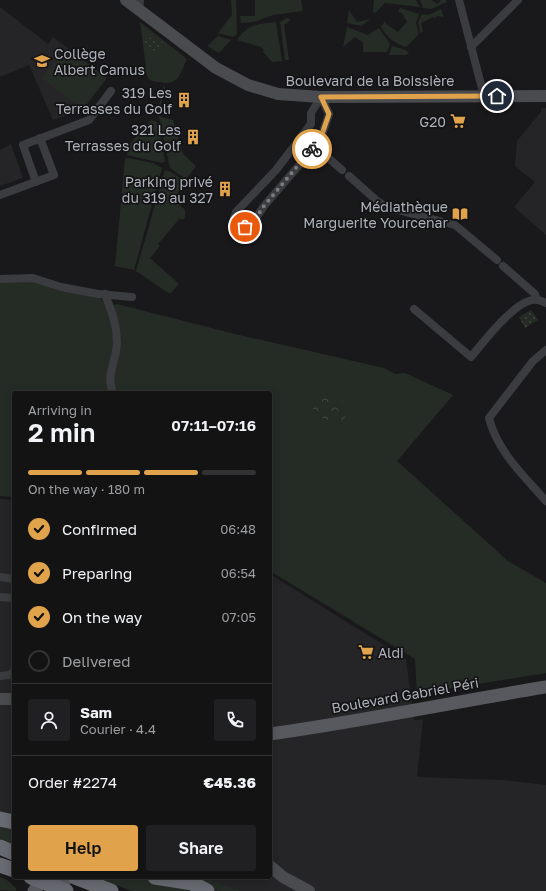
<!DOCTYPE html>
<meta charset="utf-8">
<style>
body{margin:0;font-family:"Golos Text",sans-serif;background:#202022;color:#f1f3f6;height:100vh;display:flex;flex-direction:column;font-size:15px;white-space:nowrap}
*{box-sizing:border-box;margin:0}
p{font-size:13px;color:#9d9ea0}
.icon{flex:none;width:22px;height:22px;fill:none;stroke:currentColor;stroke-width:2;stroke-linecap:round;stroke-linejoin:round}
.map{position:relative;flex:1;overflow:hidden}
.panel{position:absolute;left:12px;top:391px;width:260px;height:488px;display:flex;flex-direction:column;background:#131314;border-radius:4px;box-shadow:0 2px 10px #0003,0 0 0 1px #323234}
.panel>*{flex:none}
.pin{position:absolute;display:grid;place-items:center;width:34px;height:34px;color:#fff;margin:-17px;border:2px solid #fff;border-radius:50%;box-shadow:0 1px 4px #0007}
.courier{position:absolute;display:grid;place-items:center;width:40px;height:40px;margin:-20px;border:3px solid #e0a34c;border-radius:50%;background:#fff;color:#222;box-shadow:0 1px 5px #0007}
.headline em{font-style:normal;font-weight:600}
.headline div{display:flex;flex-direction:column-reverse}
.headline{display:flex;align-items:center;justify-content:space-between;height:68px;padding:0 16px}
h1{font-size:26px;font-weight:600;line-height:30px}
.bar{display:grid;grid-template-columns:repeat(4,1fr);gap:6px 4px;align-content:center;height:48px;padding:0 16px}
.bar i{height:5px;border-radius:3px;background:#323234}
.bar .selected{background:#e0a34c}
.bar p{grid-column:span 4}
.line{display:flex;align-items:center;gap:10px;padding:0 16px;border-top:1px solid #323234}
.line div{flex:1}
.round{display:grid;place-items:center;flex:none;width:42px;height:42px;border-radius:4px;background:#202022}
ol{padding:0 16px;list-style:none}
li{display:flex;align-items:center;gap:12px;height:44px}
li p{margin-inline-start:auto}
li .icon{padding:4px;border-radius:50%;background:#e0a34c;color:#111;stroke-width:4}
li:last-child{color:#9d9ea0}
li i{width:22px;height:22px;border:2px solid #323234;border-radius:50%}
.button{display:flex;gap:8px;margin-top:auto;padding:8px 16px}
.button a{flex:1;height:46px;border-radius:4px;background:#e0a34c;color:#111;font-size:16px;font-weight:600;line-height:46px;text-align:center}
.button a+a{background:#202022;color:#f1f3f6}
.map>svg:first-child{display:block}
.built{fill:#252528}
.grass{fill:#252c26}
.forest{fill:url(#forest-crowns)}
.park{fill:url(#park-dots)}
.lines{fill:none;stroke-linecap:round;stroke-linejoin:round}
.street{stroke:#3a3c3f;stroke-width:8}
.secondary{stroke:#494b4f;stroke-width:12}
.primary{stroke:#57595e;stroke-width:13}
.highway{stroke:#676a70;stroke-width:15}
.highway-bridge{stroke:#676a70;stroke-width:15}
.done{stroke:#797c82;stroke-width:4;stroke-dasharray:0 7.2}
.route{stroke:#e0a34c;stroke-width:5}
.labels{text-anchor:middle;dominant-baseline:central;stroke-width:3.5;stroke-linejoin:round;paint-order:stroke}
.poi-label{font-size:14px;fill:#adb1b9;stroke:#141416;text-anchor:end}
.street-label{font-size:14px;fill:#adb1b9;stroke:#141416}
</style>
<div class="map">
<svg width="546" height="891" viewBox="0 0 546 891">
<defs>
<pattern id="forest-crowns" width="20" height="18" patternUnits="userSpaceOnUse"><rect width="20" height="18" fill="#252c26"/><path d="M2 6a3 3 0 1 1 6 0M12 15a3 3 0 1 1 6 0" fill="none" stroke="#424843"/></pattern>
<pattern id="park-dots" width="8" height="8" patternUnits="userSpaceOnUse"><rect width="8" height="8" fill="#252c26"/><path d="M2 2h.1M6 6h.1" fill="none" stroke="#424843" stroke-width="1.8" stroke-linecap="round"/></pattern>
</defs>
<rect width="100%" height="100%" fill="#19191b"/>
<!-- built -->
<g class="built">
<polygon points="0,7 48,44 53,37 106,78 82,110 53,120 29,65 0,77"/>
<polygon points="541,108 546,108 546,235 514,207 535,182 515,166 517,141 541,112"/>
<polygon points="11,144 23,178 0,186 0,150"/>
<polygon points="0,499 14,500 14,816 0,812"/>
<polygon points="270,574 406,659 414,720 423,719 417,777 503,780 546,785 546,891 223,891 198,877 270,877"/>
</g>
<!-- grass -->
<g class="grass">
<polygon points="231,0 236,0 237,34 233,37 218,33 232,15"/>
<polygon points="255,0 301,0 303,11 273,15 254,22 241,23 240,16 255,16"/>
<polygon points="374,0 416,0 420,7 385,3 375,13 373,12"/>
<polygon points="420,0 432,0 437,4 441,0 446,0 447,2 431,9 423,8"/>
<path d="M400 8 419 14 416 23 419 34 406 47C395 44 387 37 381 27L385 21 386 24 398 32 407 22 402 13 398 12Z"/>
<polygon points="441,9 444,17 438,16 434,18 433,17 421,23 423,32 420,33 418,22 422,14 428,15"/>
<polygon points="349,10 357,22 370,19 362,26 347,23"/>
<polygon points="287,18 291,20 284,25 289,60 285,60 280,22"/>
<path d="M140 22 187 59C180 74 179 86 159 82 155 82 151 81 148 78L144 68 146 67Z"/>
<path d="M276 22 282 61 272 62 263 52 264 50 261 47 237 40C248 24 258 24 276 22Z"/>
<polygon points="347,27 368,35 379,28 390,44 387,52 363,52 363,42 355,37 343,47"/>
<polygon points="218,36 231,40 219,53 207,46"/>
<polygon points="392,46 406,50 409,53 406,55 389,55"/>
<polygon points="66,47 107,78 83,109 42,78"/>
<polygon points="163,86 165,87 159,114 161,117 173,120 183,154 196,166 186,179 170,168 158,112"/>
<polygon points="151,120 157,122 165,161 162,163 127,155 128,146"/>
<polygon points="128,158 153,163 162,168 134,270 115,266 125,159"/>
<polygon points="165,170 169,171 186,182 173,199 185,210 185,217 183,220 180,218 158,244 160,246 150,258 179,284 170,294 136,271"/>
<polygon points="0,281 31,281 63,291 100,298 105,302 107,307 117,304 235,334 384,368 395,374 405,373 453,395 397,461 508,561 546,583 546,673 417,694 415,659 270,571 270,393 14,393 14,497 0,496"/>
<polygon points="0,825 14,828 14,844 0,839"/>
<polygon points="0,877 7,880 16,888 16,891 0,890"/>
<polygon points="97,877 139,877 193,891 131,891"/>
<polygon points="197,877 201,877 241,891 217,891"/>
</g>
<!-- forest -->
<path class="forest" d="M325 398 342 401 347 406C349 430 324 423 313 412 312 403 317 401 325 398Z"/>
<!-- park -->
<g class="park">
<polygon points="153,36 163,43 156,51 143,46 143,43"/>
<polygon points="531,310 538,320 525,328 519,317"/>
</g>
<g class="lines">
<!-- street -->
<g class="street">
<polyline points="459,0 484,96"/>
<polyline points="139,10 140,0"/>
<polyline points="471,47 518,0"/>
<polygon points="321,97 329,114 320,141 264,206 252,224 245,227 239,226 234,218 236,212 276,170 311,124 311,113"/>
<polyline points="325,155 342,170"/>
<polyline points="349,176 376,200 386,207 455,225 497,260"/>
<polyline points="36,182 23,145 89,120 111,91"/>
<polyline points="0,195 54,175 40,138"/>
<polyline points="503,266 535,294 537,300"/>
<polyline points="0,279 33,278 61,287 98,294 132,297"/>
<path d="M105 294C111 310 117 324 117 342 117 362 105 373 113 393"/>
<path d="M414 309 471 357C483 343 517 297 537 300 540 300 544 302 546 303"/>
<path d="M546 350 533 361 489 418C497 451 524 476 546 501"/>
<polyline points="0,577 14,579"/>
<polyline points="0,597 14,598"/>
<polyline points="0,676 9,675 14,671"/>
</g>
<!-- secondary -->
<g class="secondary">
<polyline points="126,0 216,68 248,85 278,94 321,97 546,96"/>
<polyline points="0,699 14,699"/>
<polyline points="270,866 283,877 309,891"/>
</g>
<!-- primary -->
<g class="primary">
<path d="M270 734C363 721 454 702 546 687"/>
<polyline points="34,891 45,877"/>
<polyline points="55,891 68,877"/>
</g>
<!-- highway -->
<g class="highway">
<polyline points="0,819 14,822"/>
<polyline points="0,847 14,853"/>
<polyline points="0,865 14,870"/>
<polyline points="75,877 111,891"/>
<polyline points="155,877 193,883"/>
<polyline points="185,879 207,891"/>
</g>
<!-- highway-bridge -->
<polyline class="highway-bridge" points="31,877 66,891"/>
</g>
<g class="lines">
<!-- done -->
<polyline class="done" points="245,227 252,224 264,206 312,149"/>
<!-- route -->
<polyline class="route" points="312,149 320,140 329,114 321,97 497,96"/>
</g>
<!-- icons -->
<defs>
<symbol id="school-bare" viewBox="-9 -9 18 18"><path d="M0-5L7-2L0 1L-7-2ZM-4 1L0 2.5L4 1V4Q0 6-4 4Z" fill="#e0a34c" stroke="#141416" stroke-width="2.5" paint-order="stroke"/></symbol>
<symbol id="building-bare" viewBox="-9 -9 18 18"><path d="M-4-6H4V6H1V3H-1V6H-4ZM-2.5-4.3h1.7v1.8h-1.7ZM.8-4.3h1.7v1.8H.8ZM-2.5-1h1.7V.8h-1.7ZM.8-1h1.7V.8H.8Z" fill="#e0a34c" stroke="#141416" stroke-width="2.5" paint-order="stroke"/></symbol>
<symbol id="supermarket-bare" viewBox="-9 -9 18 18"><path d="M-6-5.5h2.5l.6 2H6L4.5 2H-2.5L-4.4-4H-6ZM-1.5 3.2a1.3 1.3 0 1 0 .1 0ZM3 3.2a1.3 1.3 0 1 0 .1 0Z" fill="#e0a34c" stroke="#141416" stroke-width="2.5" paint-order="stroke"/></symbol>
<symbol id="library-bare" viewBox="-9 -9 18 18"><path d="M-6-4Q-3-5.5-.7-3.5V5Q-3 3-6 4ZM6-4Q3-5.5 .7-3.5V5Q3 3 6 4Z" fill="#e0a34c" stroke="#141416" stroke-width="2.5" paint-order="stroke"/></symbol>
</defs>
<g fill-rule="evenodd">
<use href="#school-bare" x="31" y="50" width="22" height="22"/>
<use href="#building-bare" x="173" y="89" width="22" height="22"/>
<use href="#supermarket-bare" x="447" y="110" width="22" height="22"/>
<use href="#building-bare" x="182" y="126" width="22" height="22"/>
<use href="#building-bare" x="214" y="178" width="22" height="22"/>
<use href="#library-bare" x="449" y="203" width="22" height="22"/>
<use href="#supermarket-bare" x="355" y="641" width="22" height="22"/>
</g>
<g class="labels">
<!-- poi labels -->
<g class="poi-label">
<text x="54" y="53" text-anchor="start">Collège<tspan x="54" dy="16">Albert Camus</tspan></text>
<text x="172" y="92">319 Les<tspan x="172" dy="16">Terrasses du Golf</tspan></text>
<text x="446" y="121">G20</text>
<text x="181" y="129">321 Les<tspan x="181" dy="16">Terrasses du Golf</tspan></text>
<text x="213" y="181">Parking privé<tspan x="213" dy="16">du 319 au 327</tspan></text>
<text x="448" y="206">Médiathèque<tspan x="448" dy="16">Marguerite Yourcenar</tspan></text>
<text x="378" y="652" text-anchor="start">Aldi</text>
</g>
<!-- street labels -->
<g class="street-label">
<text x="370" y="80">Boulevard de la Boissière</text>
<text transform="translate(405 695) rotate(-10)">Boulevard Gabriel Péri</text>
</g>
</g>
</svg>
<div class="pin" style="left:245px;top:227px;background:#ea580c"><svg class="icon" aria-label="bag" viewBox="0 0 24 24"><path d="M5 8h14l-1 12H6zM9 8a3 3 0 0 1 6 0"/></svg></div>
<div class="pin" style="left:497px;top:96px;background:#1f2937"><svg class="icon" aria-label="home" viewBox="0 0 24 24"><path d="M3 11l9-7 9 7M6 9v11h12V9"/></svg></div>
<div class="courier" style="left:312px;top:149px"><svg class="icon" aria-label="bike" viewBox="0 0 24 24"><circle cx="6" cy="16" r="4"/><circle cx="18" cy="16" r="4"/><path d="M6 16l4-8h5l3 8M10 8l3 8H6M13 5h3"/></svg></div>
<section class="panel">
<div class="headline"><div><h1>2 min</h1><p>Arriving in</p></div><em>07:11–07:16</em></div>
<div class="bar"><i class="selected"></i><i class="selected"></i><i class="selected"></i><i></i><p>On the way · 180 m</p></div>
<ol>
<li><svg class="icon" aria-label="check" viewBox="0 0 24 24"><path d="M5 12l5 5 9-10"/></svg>Confirmed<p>06:48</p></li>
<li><svg class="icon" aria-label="check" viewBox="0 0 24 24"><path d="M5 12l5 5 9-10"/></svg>Preparing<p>06:54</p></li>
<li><svg class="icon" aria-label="check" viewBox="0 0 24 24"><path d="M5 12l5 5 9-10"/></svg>On the way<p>07:05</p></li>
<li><i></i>Delivered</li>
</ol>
<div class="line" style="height:72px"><a class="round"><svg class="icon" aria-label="person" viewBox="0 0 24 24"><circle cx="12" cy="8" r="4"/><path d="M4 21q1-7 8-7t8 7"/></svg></a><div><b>Sam</b><p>Courier · 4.4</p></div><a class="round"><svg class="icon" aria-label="phone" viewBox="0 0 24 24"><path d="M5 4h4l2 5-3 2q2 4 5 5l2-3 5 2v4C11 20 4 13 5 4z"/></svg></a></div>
<div class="line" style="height:52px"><div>Order #2274</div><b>€45.36</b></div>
<div class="button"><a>Help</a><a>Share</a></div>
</section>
</div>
